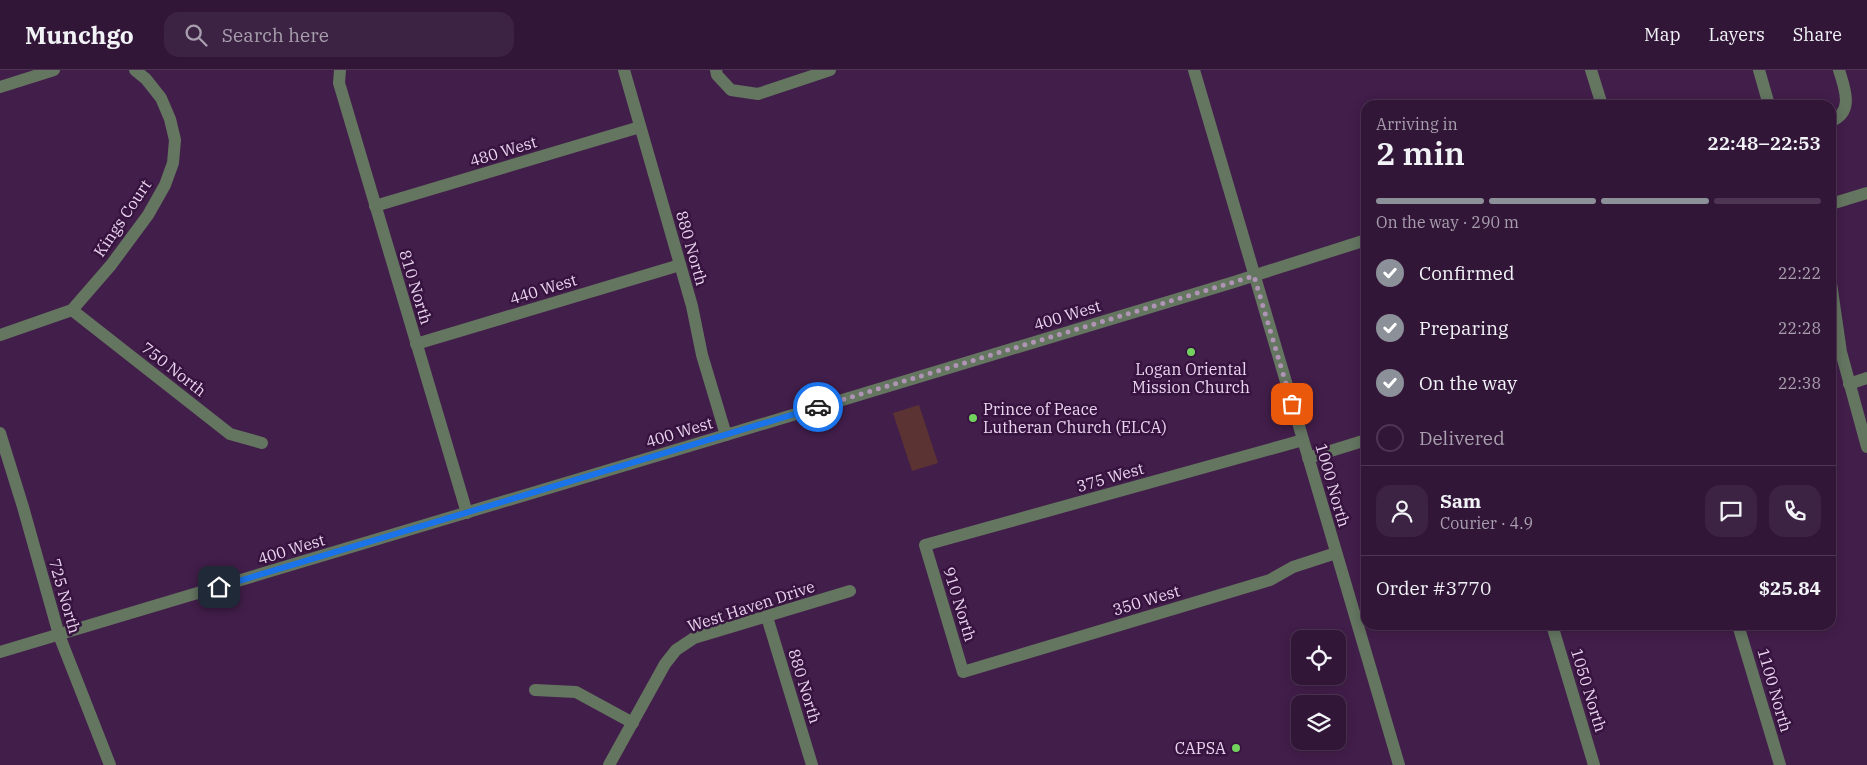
<!DOCTYPE html>
<meta charset="utf-8">
<style>
body{margin:0;font-family:"IBM Plex Serif",serif;background:#3d2343;color:#f1f3f6;height:100vh;display:flex;flex-direction:column;font-size:19px;white-space:nowrap}
*{box-sizing:border-box;margin:0}
p{font-size:16px;color:#a89fae}
.icon{flex:none;width:28px;height:28px;fill:none;stroke:currentColor;stroke-width:2;stroke-linecap:round;stroke-linejoin:round}
.map{position:relative;flex:1;overflow:hidden}
.sheet{position:absolute;left:1361px;top:30px;width:475px;height:530px;display:flex;flex-direction:column;background:#321638;border-radius:15px;box-shadow:0 2px 12px #0003,0 0 0 1px #4d3553}
.sheet>*{flex:none}
.tools{position:absolute;left:1291px;top:560px;display:grid;gap:10px}
.tools a{display:grid;place-items:center;width:55px;height:55px;border-radius:10px;background:#321638;box-shadow:0 2px 12px #0003,0 0 0 1px #4d3553;font-size:25px}
.pin{position:absolute;display:grid;place-items:center;width:42px;height:42px;color:#fff;margin:-21px;border-radius:10px;box-shadow:0 2px 8px #0006}
.courier{position:absolute;display:grid;place-items:center;width:50px;height:50px;margin:-25px;border:4px solid #1a73e8;border-radius:50%;background:#fff;color:#222;box-shadow:0 1px 6px #0007}
.overview em{font-style:normal;font-weight:600}
.overview div{display:flex;flex-direction:column-reverse}
.overview{display:flex;align-items:center;justify-content:space-between;height:85px;padding:0 15px}
h1{font-size:32px;font-weight:600;line-height:38px}
.bar{display:grid;grid-template-columns:repeat(4,1fr);gap:8px 5px;align-content:center;height:60px;padding:0 15px}
.bar i{height:6px;border-radius:4px;background:#4d3553}
.bar .active{background:#8c9099}
.bar p{grid-column:span 4}
.line{display:flex;align-items:center;gap:12px;padding:0 15px;border-top:1px solid #4d3553}
.line div{flex:1}
.round{display:grid;place-items:center;flex:none;width:52px;height:52px;border-radius:15px;background:#3d2343}
ol{padding:0 15px;list-style:none}
li{display:flex;align-items:center;gap:15px;height:55px}
li p{margin-inline-start:auto}
li .icon{padding:5px;border-radius:50%;background:#8c9099;color:#fff;stroke-width:4}
li:last-child{color:#a89fae}
li i{width:28px;height:28px;border:2px solid #4d3553;border-radius:50%}
header{display:flex;align-items:center;gap:30px;box-sizing:border-box;height:70px;padding:0 25px;background:#321638;border-bottom:1px solid #4d3553}
header strong{font-size:24px}
nav{display:flex;gap:28px;margin-inline-start:auto;font-size:18px}
.search{width:350px;height:45px;background:#3d2343;display:flex;align-items:center;gap:12px;box-sizing:border-box;padding:0 18px;border-radius:15px;color:#a89fae;font-size:19px}
.map>svg:first-child{display:block}
.green{fill:#5b3333}
.lines{fill:none;stroke-linecap:round;stroke-linejoin:round}
.minor{stroke:#647560;stroke-width:12}
.done{stroke:#af94b5;stroke-width:5;stroke-dasharray:0 9}
.route{stroke:#1a73e8;stroke-width:6}
.poi-dot{fill:#73d25d;stroke:#37133f;stroke-width:2}
.labels{text-anchor:middle;dominant-baseline:central;stroke-width:5;stroke-linejoin:round;paint-order:stroke}
.street-label{font-size:16px;fill:#ead4ef;stroke:#37133f}
.poi-label{font-size:16px;fill:#ead4ef;stroke:#37133f}
</style>
<header>
<strong>Munchgo</strong>
<div class="search"><svg class="icon" aria-label="search" viewBox="0 0 24 24"><circle cx="10" cy="10" r="6"/><path d="M15 15l6 6"/></svg>Search here</div>
<nav><a>Map</a><a>Layers</a><a>Share</a></nav>
</header>
<div class="map">
<svg width="1867" height="695" viewBox="0 0 1867 695">
<rect width="100%" height="100%" fill="#421e4a"/>
<!-- green -->
<polygon class="green" points="919,335 938,393 912,401 893,343"/>
<g class="lines">
<!-- minor -->
<g class="minor">
<polyline points="340,0 339,13 467,443"/>
<polyline points="624,0 692,236 702,285 726,365"/>
<polyline points="716,0 717,5 731,20 758,24 830,0"/>
<polyline points="1194,0 1399,695"/>
<polyline points="1591,0 1602,35"/>
<polyline points="1759,0 1769,35"/>
<polyline points="0,17 54,0"/>
<path d="M1831 51C1855 42 1844 17 1839 0"/>
<polyline points="1831,134 1867,123"/>
<polyline points="375,136 640,57"/>
<polyline points="1831,213 1841,282 1867,377"/>
<polyline points="72,240 230,364 262,373"/>
<polyline points="0,265 72,240 111,195 148,145 165,115 173,93 175,70 170,49 161,28 146,9 135,0"/>
<polyline points="416,274 680,195"/>
<polyline points="1849,314 1867,308"/>
<polyline points="0,363 23,437 59,565 110,695"/>
<polyline points="1303,370 925,475 963,602 1270,510 1293,497 1336,483"/>
<polyline points="1308,388 1366,370"/>
<polyline points="767,547 812,695"/>
<polyline points="1552,555 1594,695"/>
<polyline points="1738,555 1780,695"/>
<polyline points="0,582 726,365 1234,212 1366,170"/>
<polyline points="535,620 576,622 633,653"/>
<polyline points="609,695 665,594 676,580 694,568 850,521"/>
</g>
</g>
<g class="lines">
<!-- done -->
<polyline class="done" points="818,337 1254,206 1292,334"/>
<!-- route -->
<polyline class="route" points="219,517 818,337"/>
</g>
<!-- markers -->
<g class="poi-dot">
<circle cx="1191" cy="282" r="5"/>
<circle cx="973" cy="348" r="5"/>
<circle cx="1236" cy="678" r="5"/>
</g>
<g class="labels">
<!-- street labels -->
<g class="street-label">
<text transform="translate(503 81) rotate(-17)">480 West</text>
<text transform="translate(122 148) rotate(-56)">Kings Court</text>
<text transform="translate(692 178) rotate(74)">880 North</text>
<text transform="translate(416 217) rotate(73)">810 North</text>
<text transform="translate(543 219) rotate(-17)">440 West</text>
<text transform="translate(1067 245) rotate(-17)">400 West</text>
<text transform="translate(174 299) rotate(38)">750 North</text>
<text transform="translate(679 362) rotate(-17)">400 West</text>
<text transform="translate(1110 407) rotate(-16)">375 West</text>
<text transform="translate(1333 415) rotate(74)">1000 North</text>
<text transform="translate(291 479) rotate(-17)">400 West</text>
<text transform="translate(65 526) rotate(74)">725 North</text>
<text transform="translate(1146 530) rotate(-17)">350 West</text>
<text transform="translate(960 534) rotate(73)">910 North</text>
<text transform="translate(751 536) rotate(-18)">West Haven Drive</text>
<text transform="translate(805 616) rotate(73)">880 North</text>
<text transform="translate(1589 620) rotate(73)">1050 North</text>
<text transform="translate(1775 620) rotate(74)">1100 North</text>
</g>
<!-- poi labels -->
<g class="poi-label">
<text x="1191" y="299">Logan Oriental<tspan x="1191" dy="18">Mission Church</tspan></text>
<text x="983" y="339" text-anchor="start">Prince of Peace<tspan x="983" dy="18">Lutheran Church (ELCA)</tspan></text>
<text x="1226" y="678" text-anchor="end">CAPSA</text>
</g>
</g>
</svg>
<div class="tools">
<a><svg class="icon" aria-label="locate" viewBox="0 0 24 24"><circle cx="12" cy="12" r="6"/><path d="M12 2v4M12 18v4M2 12h4M18 12h4"/></svg></a>
<a><svg class="icon" aria-label="layers" viewBox="0 0 24 24"><path d="M12 4l9 5-9 5-9-5zM3 14l9 5 9-5"/></svg></a>
</div>
<div class="pin" style="left:1292px;top:334px;background:#ea580c"><svg class="icon" aria-label="bag" viewBox="0 0 24 24"><path d="M5 8h14l-1 12H6zM9 8a3 3 0 0 1 6 0"/></svg></div>
<div class="pin" style="left:219px;top:517px;background:#1f2937"><svg class="icon" aria-label="home" viewBox="0 0 24 24"><path d="M3 11l9-7 9 7M6 9v11h12V9"/></svg></div>
<div class="courier" style="left:818px;top:337px"><svg class="icon" aria-label="car" viewBox="0 0 24 24"><path d="M5 17H2v-5l4-1 3-4h7l3 4 3 1v5h-3M9 17h6M6 11h13"/><circle cx="7" cy="17" r="2"/><circle cx="17" cy="17" r="2"/></svg></div>
<section class="sheet">
<div class="overview"><div><h1>2 min</h1><p>Arriving in</p></div><em>22:48–22:53</em></div>
<div class="bar"><i class="active"></i><i class="active"></i><i class="active"></i><i></i><p>On the way · 290 m</p></div>
<ol>
<li><svg class="icon" aria-label="check" viewBox="0 0 24 24"><path d="M5 12l5 5 9-10"/></svg>Confirmed<p>22:22</p></li>
<li><svg class="icon" aria-label="check" viewBox="0 0 24 24"><path d="M5 12l5 5 9-10"/></svg>Preparing<p>22:28</p></li>
<li><svg class="icon" aria-label="check" viewBox="0 0 24 24"><path d="M5 12l5 5 9-10"/></svg>On the way<p>22:38</p></li>
<li><i></i>Delivered</li>
</ol>
<div class="line" style="height:90px"><a class="round"><svg class="icon" aria-label="person" viewBox="0 0 24 24"><circle cx="12" cy="8" r="4"/><path d="M4 21q1-7 8-7t8 7"/></svg></a><div><b>Sam</b><p>Courier · 4.9</p></div><a class="round"><svg class="icon" aria-label="chat" viewBox="0 0 24 24"><path d="M4 5h16v11H9l-5 4z"/></svg></a><a class="round"><svg class="icon" aria-label="phone" viewBox="0 0 24 24"><path d="M5 4h4l2 5-3 2q2 4 5 5l2-3 5 2v4C11 20 4 13 5 4z"/></svg></a></div>
<div class="line" style="height:65px"><div>Order #3770</div><b>$25.84</b></div>
</section>
</div>
